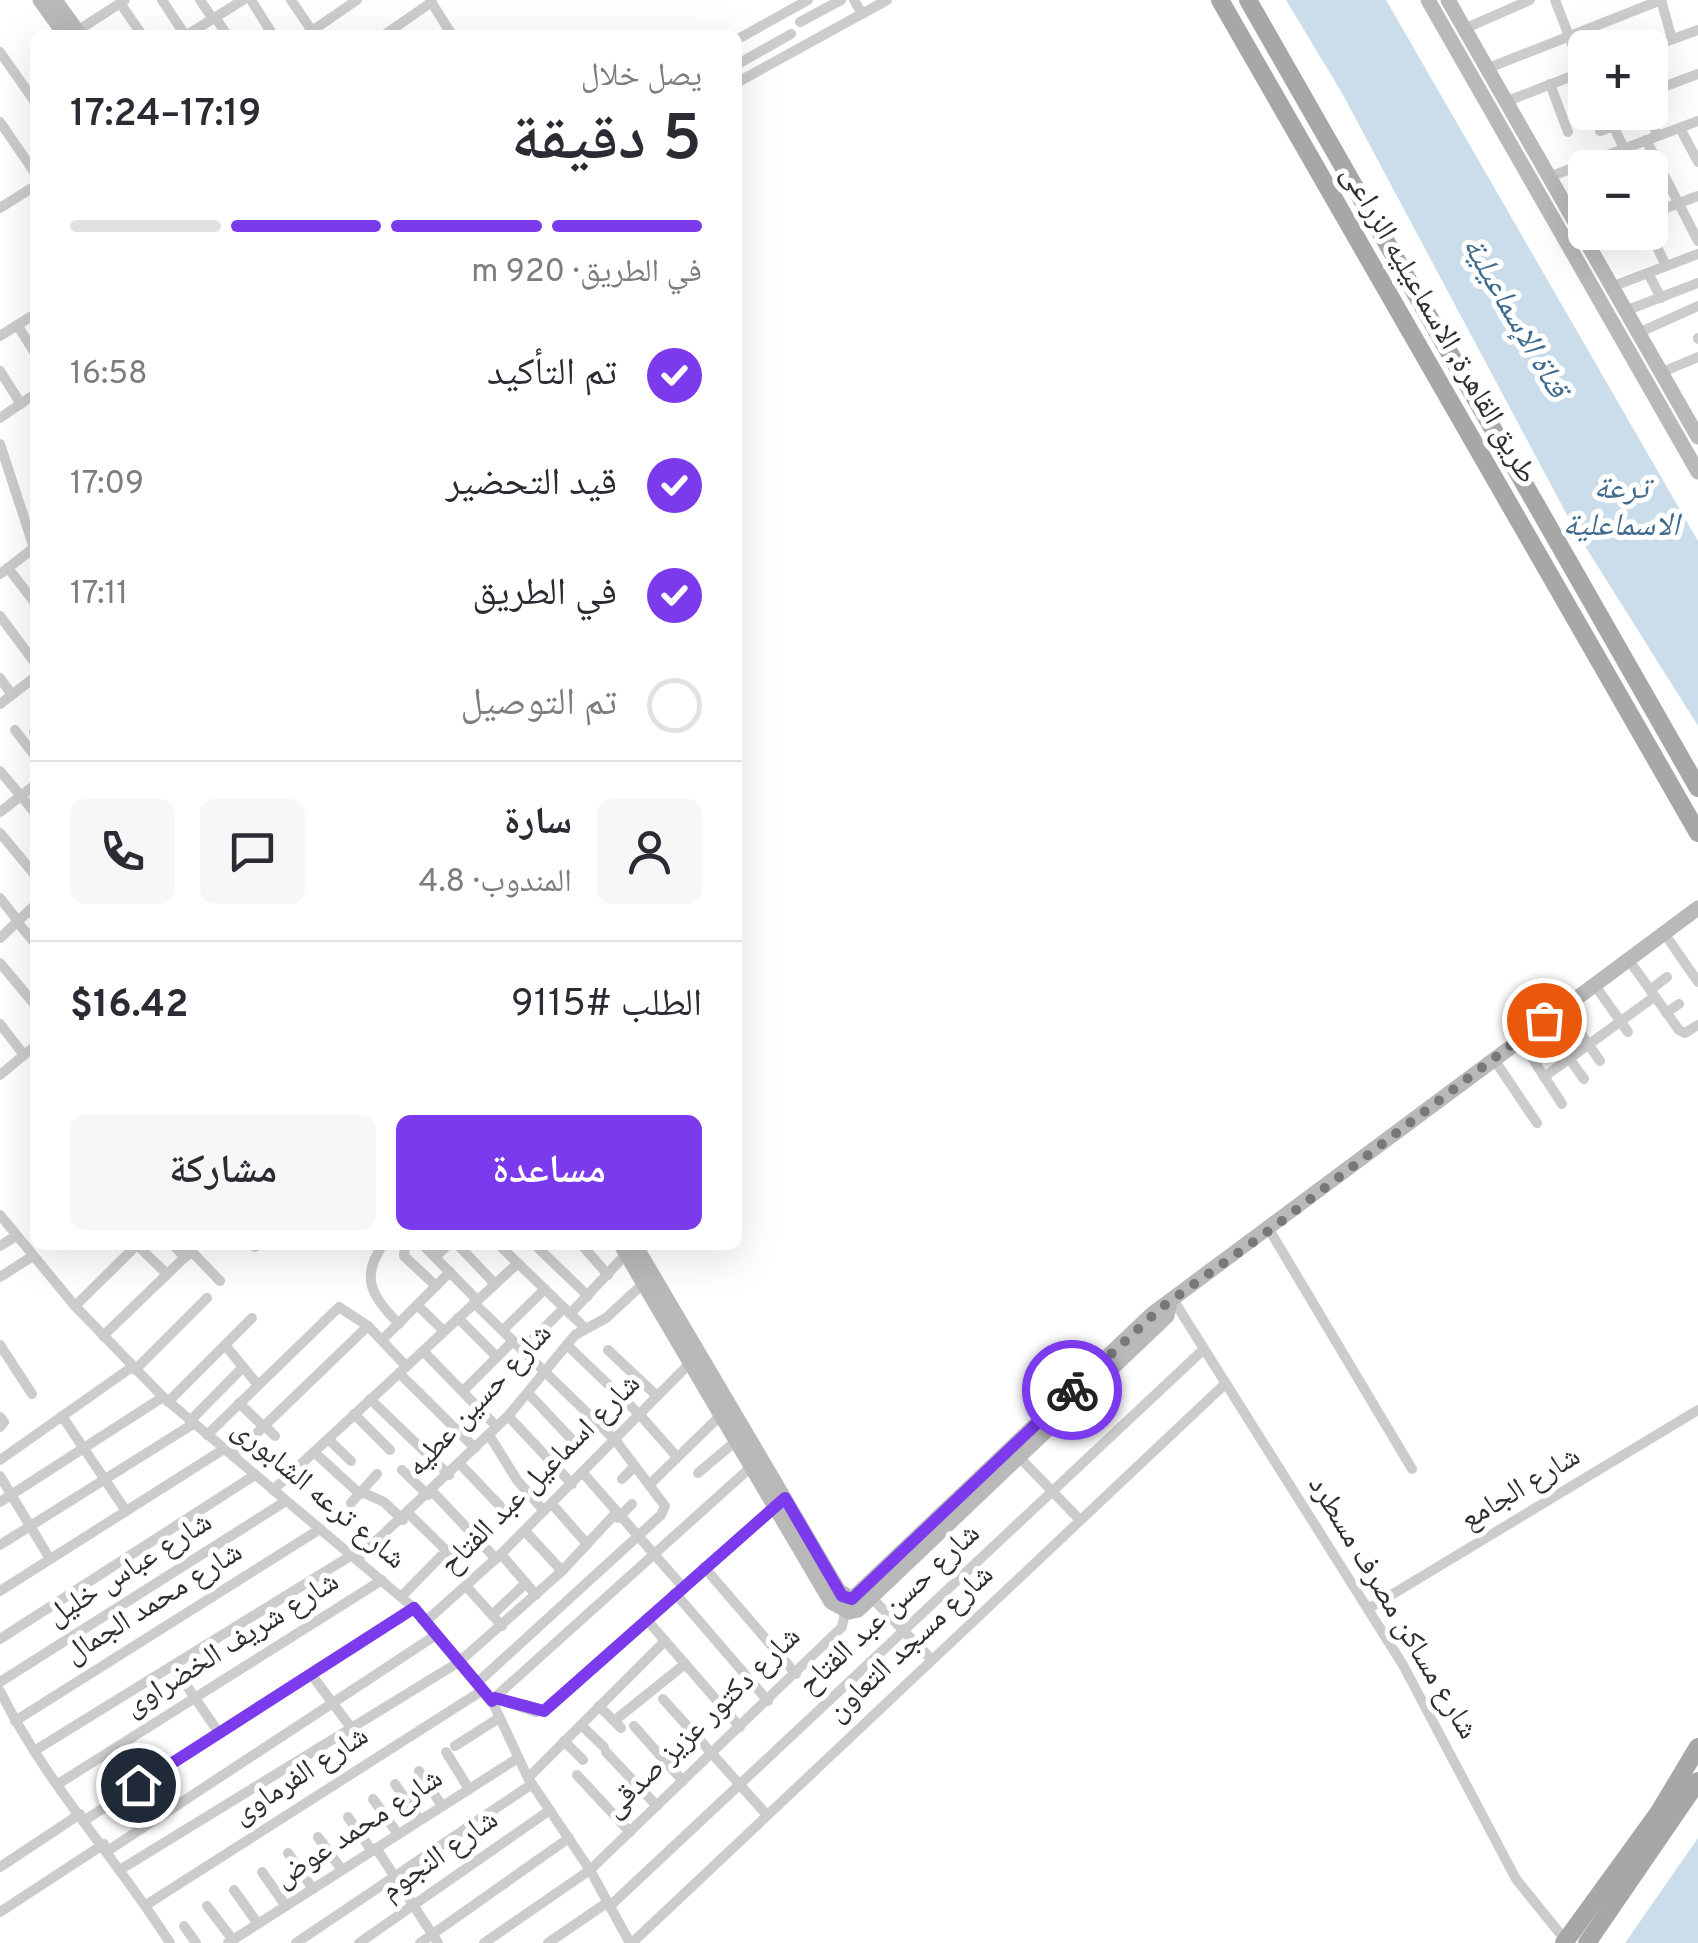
<!DOCTYPE html>
<html lang="ar">
<meta charset="utf-8">
<style>
body{margin:0;font-family:Overpass,"Noto Naskh Arabic",sans-serif;background:#f7f7f7;color:#2b2b33;direction:rtl;height:100vh;display:flex;flex-direction:column;font-size:38px;white-space:nowrap}
*{box-sizing:border-box;margin:0}
p{font-size:32px;color:#7c7c81}
.icon{flex:none;width:55px;height:55px;fill:none;stroke:currentColor;stroke-width:2;stroke-linecap:round;stroke-linejoin:round}
.map{position:relative;flex:1;overflow:hidden;direction:ltr}
.sheet{position:absolute;left:30px;top:30px;width:712px;height:1220px;display:flex;flex-direction:column;background:#fff;border-radius:15px;box-shadow:0 10px 40px #0002;direction:rtl}
.sheet>*{flex:none}
.controls{position:absolute;left:1568px;top:30px;display:grid;gap:20px}
.controls a{display:grid;place-items:center;width:100px;height:100px;border-radius:15px;background:#fff;box-shadow:0 10px 40px #0002;font-size:50px}
.pin{position:absolute;display:grid;place-items:center;width:85px;height:85px;color:#fff;margin:-42px;border:5px solid #fff;border-radius:50%;box-shadow:0 2px 10px #0007}
.courier{position:absolute;display:grid;place-items:center;width:100px;height:100px;margin:-50px;border:8px solid #7c3aed;border-radius:50%;background:#fff;color:#222;box-shadow:0 2px 12px #0007}
.headline em{font-style:normal;font-weight:600}
.headline div{display:flex;flex-direction:column-reverse}
.headline{display:flex;align-items:center;justify-content:space-between;height:170px;padding:0 40px}
h1{font-size:65px;font-weight:600;line-height:75px}
.bar{display:grid;grid-template-columns:repeat(4,1fr);gap:15px 10px;align-content:center;height:120px;padding:0 40px}
.bar i{height:12px;border-radius:8px;background:#e1e1e2}
.bar .active{background:#7c3aed}
.bar p{grid-column:span 4}
.line{display:flex;align-items:center;gap:25px;padding:0 40px;border-top:2px solid #e1e1e2}
.line div{flex:1}
.round{display:grid;place-items:center;flex:none;width:105px;height:105px;border-radius:15px;background:#f7f7f7}
ol{padding:0 40px;list-style:none}
li{display:flex;align-items:center;gap:30px;height:110px}
li p{margin-inline-start:auto}
li .icon{padding:10px;border-radius:50%;background:#7c3aed;color:#fff;stroke-width:4}
li:last-child{color:#7c7c81}
li i{width:55px;height:55px;border:5px solid #e1e1e2;border-radius:50%}
.action{display:flex;gap:20px;margin-top:auto;padding:20px 40px}
.action a{flex:1;height:115px;border-radius:15px;background:#7c3aed;color:#fff;font-size:40px;font-weight:600;line-height:115px;text-align:center}
.action a+a{background:#f7f7f7;color:#2b2b33}
.map>svg:first-child{display:block}
.water{fill:#cbdceb}
.lines{fill:none;stroke-linecap:round;stroke-linejoin:round}
.street{stroke:#ccc;stroke-width:10}
.secondary{stroke:#b9b9b9;stroke-width:15}
.primary{stroke:#a7a7a7;stroke-width:18}
.done{stroke:#787878;stroke-width:10;stroke-dasharray:0 18}
.route{stroke:#7c3aed;stroke-width:12}
.labels{text-anchor:middle;dominant-baseline:central;stroke-width:10;stroke-linejoin:round;paint-order:stroke}
.street-label{font-size:30px;fill:#2f2f2f;stroke:#fff}
.water-label{font-size:32px;font-style:italic;fill:#406b8e;stroke:#fff}
</style>
<div class="map">
<svg width="1698" height="1943" viewBox="0 0 1698 1943">
<rect width="100%" height="100%" fill="#fff"/>
<!-- water -->
<g class="water">
<polygon points="1286,0 1386,0 1698,541 1698,726 1575,530 1342,93"/>
<polygon points="1698,1838 1698,1943 1625,1943"/>
</g>
<g class="lines">
<!-- street -->
<g class="street">
<polyline points="162,0 185,35"/>
<polyline points="200,0 213,19"/>
<polyline points="251,0 273,35"/>
<polyline points="291,0 312,31"/>
<polyline points="430,0 452,35"/>
<polyline points="854,0 862,14"/>
<polyline points="1555,0 1583,72"/>
<polyline points="120,3 142,35"/>
<polyline points="215,17 227,35"/>
<polyline points="800,22 841,0"/>
<polyline points="1464,29 1530,0"/>
<polyline points="77,31 125,0"/>
<polyline points="187,35 243,0"/>
<polyline points="306,35 357,0"/>
<polyline points="384,35 432,2"/>
<polyline points="738,39 808,0"/>
<polyline points="1649,48 1698,30"/>
<polyline points="0,52 35,102"/>
<polyline points="738,64 791,34"/>
<polyline points="1486,69 1661,0 1672,39"/>
<polyline points="738,82 887,0"/>
<polyline points="1550,84 1568,132"/>
<polyline points="1650,92 1698,74"/>
<polyline points="1505,102 1585,71"/>
<polyline points="1649,112 1657,136"/>
<polyline points="0,122 35,173"/>
<polyline points="1680,128 1698,162"/>
<polyline points="1600,131 1613,126 1624,148"/>
<polyline points="1646,140 1698,241"/>
<polyline points="1610,154 1617,168"/>
<polyline points="1549,177 1698,121"/>
<polyline points="0,208 35,186"/>
<polyline points="1650,214 1698,196"/>
<polyline points="1650,232 1666,266"/>
<polyline points="1583,239 1601,232"/>
<polyline points="1648,273 1661,298"/>
<polyline points="1611,287 1698,254"/>
<polyline points="1625,311 1698,283"/>
<polyline points="17,325 35,353"/>
<polyline points="1638,333 1698,306"/>
<polyline points="0,336 35,314"/>
<polyline points="1698,338 1698,339"/>
<polyline points="0,371 21,404"/>
<polyline points="1660,373 1698,357"/>
<polyline points="0,418 35,394"/>
<polyline points="0,444 34,548"/>
<polyline points="8,568 35,603"/>
<polyline points="0,574 35,547"/>
<polyline points="0,616 35,663"/>
<polyline points="0,678 12,695"/>
<polyline points="0,704 35,677"/>
<polyline points="15,730 35,756"/>
<polyline points="34,732 35,731"/>
<polyline points="0,771 35,813"/>
<polyline points="0,812 35,785"/>
<polyline points="0,833 35,875"/>
<polyline points="0,898 18,921"/>
<polyline points="17,922 35,943"/>
<polyline points="1664,933 1698,982"/>
<polyline points="0,938 35,905"/>
<polyline points="1628,959 1679,1030 1685,1033 1698,1025"/>
<polyline points="0,963 35,1005"/>
<polyline points="1594,984 1628,1032"/>
<polyline points="1650,990 1667,977"/>
<polyline points="1562,1007 1600,1061"/>
<polyline points="1666,1013 1679,1004"/>
<polyline points="1542,1021 1584,1079"/>
<polyline points="0,1024 24,1055"/>
<polyline points="1519,1038 1562,1104"/>
<polyline points="1493,1058 1537,1123"/>
<polyline points="0,1075 35,1046"/>
<polyline points="1544,1077 1654,997"/>
<polyline points="0,1215 75,1306 163,1397 414,1608 492,1701 528,1778 590,1870 630,1943"/>
<polyline points="1270,1231 1412,1469"/>
<polyline points="137,1245 167,1274"/>
<polyline points="173,1245 185,1257 192,1252 220,1281"/>
<polyline points="253,1245 255,1247"/>
<path d="M383 1245C359 1278 373 1298 399 1324"/>
<polyline points="405,1245 404,1256 436,1286"/>
<polyline points="423,1245 477,1300"/>
<polyline points="458,1245 495,1284"/>
<polyline points="499,1245 585,1328"/>
<polyline points="535,1245 588,1296"/>
<polyline points="582,1245 608,1275"/>
<polyline points="0,1246 16,1236"/>
<polyline points="435,1257 448,1245"/>
<polyline points="0,1277 33,1256"/>
<polyline points="1174,1301 1403,1665 1516,1879 1566,1941"/>
<polyline points="474,1303 616,1441 665,1506 661,1515 477,1683"/>
<polyline points="417,1305 444,1331"/>
<polyline points="75,1306 137,1245"/>
<polyline points="570,1314 626,1254"/>
<polyline points="458,1318 497,1357"/>
<polyline points="503,1330 545,1289"/>
<polyline points="103,1336 185,1257"/>
<polyline points="382,1340 450,1272"/>
<polyline points="0,1345 32,1394"/>
<polyline points="225,1345 258,1385"/>
<polyline points="568,1346 640,1415 677,1457"/>
<polyline points="523,1349 564,1308"/>
<polyline points="608,1350 657,1396"/>
<polyline points="423,1351 497,1427"/>
<polyline points="135,1370 207,1298"/>
<polyline points="399,1373 475,1448"/>
<polyline points="463,1391 513,1341"/>
<polyline points="528,1393 575,1443"/>
<polyline points="370,1399 449,1475"/>
<polyline points="168,1402 252,1318"/>
<polyline points="239,1403 263,1426"/>
<polyline points="354,1414 390,1450"/>
<polyline points="62,1416 126,1511"/>
<polyline points="508,1416 572,1484"/>
<polyline points="0,1417 4,1422 0,1427"/>
<polyline points="190,1421 243,1367"/>
<polyline points="264,1425 275,1436"/>
<polyline points="207,1435 339,1307 368,1326 406,1366"/>
<polyline points="489,1435 517,1480 544,1511"/>
<polyline points="328,1439 351,1461"/>
<polyline points="314,1452 360,1494"/>
<polyline points="233,1456 368,1326"/>
<polyline points="1021,1459 1080,1520"/>
<polyline points="0,1460 132,1367"/>
<polyline points="460,1464 500,1506"/>
<polyline points="402,1470 428,1495"/>
<polyline points="583,1473 682,1586"/>
<polyline points="698,1473 736,1441"/>
<polyline points="0,1476 50,1559"/>
<polyline points="622,1479 635,1466"/>
<polyline points="649,1485 721,1415"/>
<polyline points="273,1490 518,1263"/>
<polyline points="432,1491 496,1559"/>
<polyline points="362,1492 384,1502 403,1520"/>
<polyline points="0,1502 163,1397"/>
<polyline points="351,1503 377,1474"/>
<polyline points="552,1504 587,1544"/>
<polyline points="409,1514 452,1556"/>
<polyline points="618,1518 632,1504"/>
<polyline points="525,1531 562,1571"/>
<polyline points="0,1545 193,1424"/>
<polyline points="501,1554 536,1595"/>
<polyline points="357,1559 508,1416 575,1335 606,1318 644,1283"/>
<polyline points="704,1567 796,1674"/>
<polyline points="466,1586 502,1626"/>
<polyline points="0,1591 224,1449"/>
<polyline points="675,1593 768,1701"/>
<polyline points="402,1596 441,1556"/>
<polyline points="872,1598 931,1659"/>
<polyline points="1368,1609 1698,1410"/>
<polyline points="492,1615 526,1583"/>
<polyline points="646,1619 740,1727"/>
<polyline points="425,1622 501,1554 690,1363"/>
<polyline points="0,1639 255,1475"/>
<polyline points="173,1666 219,1733"/>
<polyline points="311,1674 352,1729"/>
<polyline points="0,1682 286,1501"/>
<path d="M0 1691C45 1782 116 1858 170 1943"/>
<polyline points="495,1698 536,1712 550,1707 779,1504"/>
<polyline points="663,1699 766,1814"/>
<polyline points="492,1700 751,1467"/>
<polyline points="599,1706 621,1728"/>
<polyline points="15,1721 320,1529"/>
<polyline points="614,1721 685,1664"/>
<polyline points="581,1725 604,1747"/>
<polyline points="634,1726 683,1781"/>
<polyline points="564,1741 583,1760"/>
<polyline points="455,1746 499,1718"/>
<polyline points="34,1751 352,1555"/>
<polyline points="446,1752 469,1789"/>
<polyline points="606,1752 657,1806"/>
<polyline points="419,1771 442,1806"/>
<polyline points="577,1775 630,1832"/>
<polyline points="528,1778 665,1641"/>
<polyline points="58,1784 382,1580"/>
<polyline points="395,1784 420,1820"/>
<polyline points="373,1799 398,1834"/>
<polyline points="348,1817 372,1851"/>
<polyline points="85,1820 414,1608"/>
<polyline points="318,1837 342,1870"/>
<polyline points="376,1848 438,1943"/>
<polyline points="109,1850 436,1635"/>
<polyline points="288,1853 313,1889"/>
<polyline points="0,1867 80,1814"/>
<polyline points="123,1868 459,1662 562,1571 615,1514"/>
<polyline points="262,1872 286,1906"/>
<polyline points="234,1890 258,1924"/>
<polyline points="146,1905 483,1690"/>
<polyline points="207,1906 233,1940"/>
<polyline points="610,1906 1203,1350"/>
<polyline points="0,1912 104,1844"/>
<polyline points="184,1926 196,1943"/>
<polyline points="228,1943 518,1758"/>
<polyline points="296,1943 532,1784"/>
<polyline points="359,1943 550,1810"/>
<polyline points="420,1943 569,1838"/>
<polyline points="484,1943 590,1870 842,1627 846,1608"/>
<polyline points="548,1943 608,1902"/>
<polyline points="632,1943 1225,1384"/>
</g>
<!-- secondary -->
<g class="secondary">
<polyline points="40,0 65,35"/>
<polyline points="55,0 80,35"/>
<polyline points="1428,0 1698,472"/>
<polyline points="1448,0 1698,437"/>
<polyline points="621,1245 831,1602 849,1612 858,1610 1167,1316 1169,1306"/>
<polyline points="635,1245 839,1591 852,1599 1152,1314 1698,908"/>
</g>
<!-- primary -->
<g class="primary">
<polyline points="1220,0 1698,833"/>
<polyline points="1248,0 1698,788"/>
<polyline points="1564,1943 1659,1812 1698,1747"/>
<polyline points="1587,1943 1698,1781"/>
</g>
</g>
<g class="lines">
<!-- done -->
<polyline class="done" points="1072,1390 1162,1307 1270,1230 1544,1020"/>
<!-- route -->
<polyline class="route" points="138,1785 414,1608 492,1701 495,1698 544,1711 785,1498 842,1596 852,1599 1072,1390"/>
</g>
<g class="labels">
<!-- street labels -->
<g class="street-label">
<text transform="translate(1438 325) rotate(60)">طريق القاهرة, الاسماعيليه الزراعى</text>
<text transform="translate(480 1401) rotate(-47)">شارع حسين عطيه</text>
<text transform="translate(541 1475) rotate(-45)">شارع اسماعيل عبد الفتاح</text>
<text transform="translate(1521 1489) rotate(-31)">شارع الجامع</text>
<text transform="translate(318 1495) rotate(40)">شارع ترعه الشابورى</text>
<text transform="translate(130 1570) rotate(-32)">شارع عباس خليل</text>
<text transform="translate(154 1604) rotate(-32)">شارع محمد الجمال</text>
<text transform="translate(1392 1608) rotate(59)">شارع مساكن مصرف مسطرد</text>
<text transform="translate(890 1610) rotate(-43)">شارع حسن عبد الفتاح</text>
<text transform="translate(911 1644) rotate(-43)">شارع مسجد التعاون</text>
<text transform="translate(232 1645) rotate(-32)">شارع شريف الخضراوى</text>
<text transform="translate(703 1723) rotate(-44)">شارع دكتور عزيز صدقى</text>
<text transform="translate(301 1776) rotate(-33)">شارع الفرماوى</text>
<text transform="translate(359 1829) rotate(-33)">شارع محمد عوض</text>
<text transform="translate(440 1856) rotate(-35)">شارع النجوم</text>
</g>
<!-- water labels -->
<g class="water-label">
<text transform="translate(1514 318) rotate(60)">قناة الإسماعيلية</text>
<text x="1621" y="490">ترعة<tspan x="1621" dy="37">الاسماعلية</tspan></text>
</g>
</g>
</svg>
<div class="controls">
<a>+</a>
<a>−</a>
</div>
<div class="pin" style="left:1544px;top:1020px;background:#ea580c"><svg class="icon" aria-label="bag" viewBox="0 0 24 24"><path d="M5 8h14l-1 12H6zM9 8a3 3 0 0 1 6 0"/></svg></div>
<div class="pin" style="left:138px;top:1785px;background:#1f2937"><svg class="icon" aria-label="home" viewBox="0 0 24 24"><path d="M3 11l9-7 9 7M6 9v11h12V9"/></svg></div>
<div class="courier" style="left:1072px;top:1390px"><svg class="icon" aria-label="bike" viewBox="0 0 24 24"><circle cx="6" cy="16" r="4"/><circle cx="18" cy="16" r="4"/><path d="M6 16l4-8h5l3 8M10 8l3 8H6M13 5h3"/></svg></div>
<section class="sheet">
<div class="headline"><div><h1>5 دقيقة</h1><p>يصل خلال</p></div><em>17:19–17:24</em></div>
<div class="bar"><i class="active"></i><i class="active"></i><i class="active"></i><i></i><p>في الطريق · 920 m</p></div>
<ol>
<li><svg class="icon" aria-label="check" viewBox="0 0 24 24"><path d="M5 12l5 5 9-10"/></svg>تم التأكيد<p>16:58</p></li>
<li><svg class="icon" aria-label="check" viewBox="0 0 24 24"><path d="M5 12l5 5 9-10"/></svg>قيد التحضير<p>17:09</p></li>
<li><svg class="icon" aria-label="check" viewBox="0 0 24 24"><path d="M5 12l5 5 9-10"/></svg>في الطريق<p>17:11</p></li>
<li><i></i>تم التوصيل</li>
</ol>
<div class="line" style="height:180px"><a class="round"><svg class="icon" aria-label="person" viewBox="0 0 24 24"><circle cx="12" cy="8" r="4"/><path d="M4 21q1-7 8-7t8 7"/></svg></a><div><b>سارة</b><p>المندوب · 4.8</p></div><a class="round"><svg class="icon" aria-label="chat" viewBox="0 0 24 24"><path d="M4 5h16v11H9l-5 4z"/></svg></a><a class="round"><svg class="icon" aria-label="phone" viewBox="0 0 24 24"><path d="M5 4h4l2 5-3 2q2 4 5 5l2-3 5 2v4C11 20 4 13 5 4z"/></svg></a></div>
<div class="line" style="height:130px"><div>الطلب #9115</div><b>$16.42</b></div>
<div class="action"><a>مساعدة</a><a>مشاركة</a></div>
</section>
</div>
